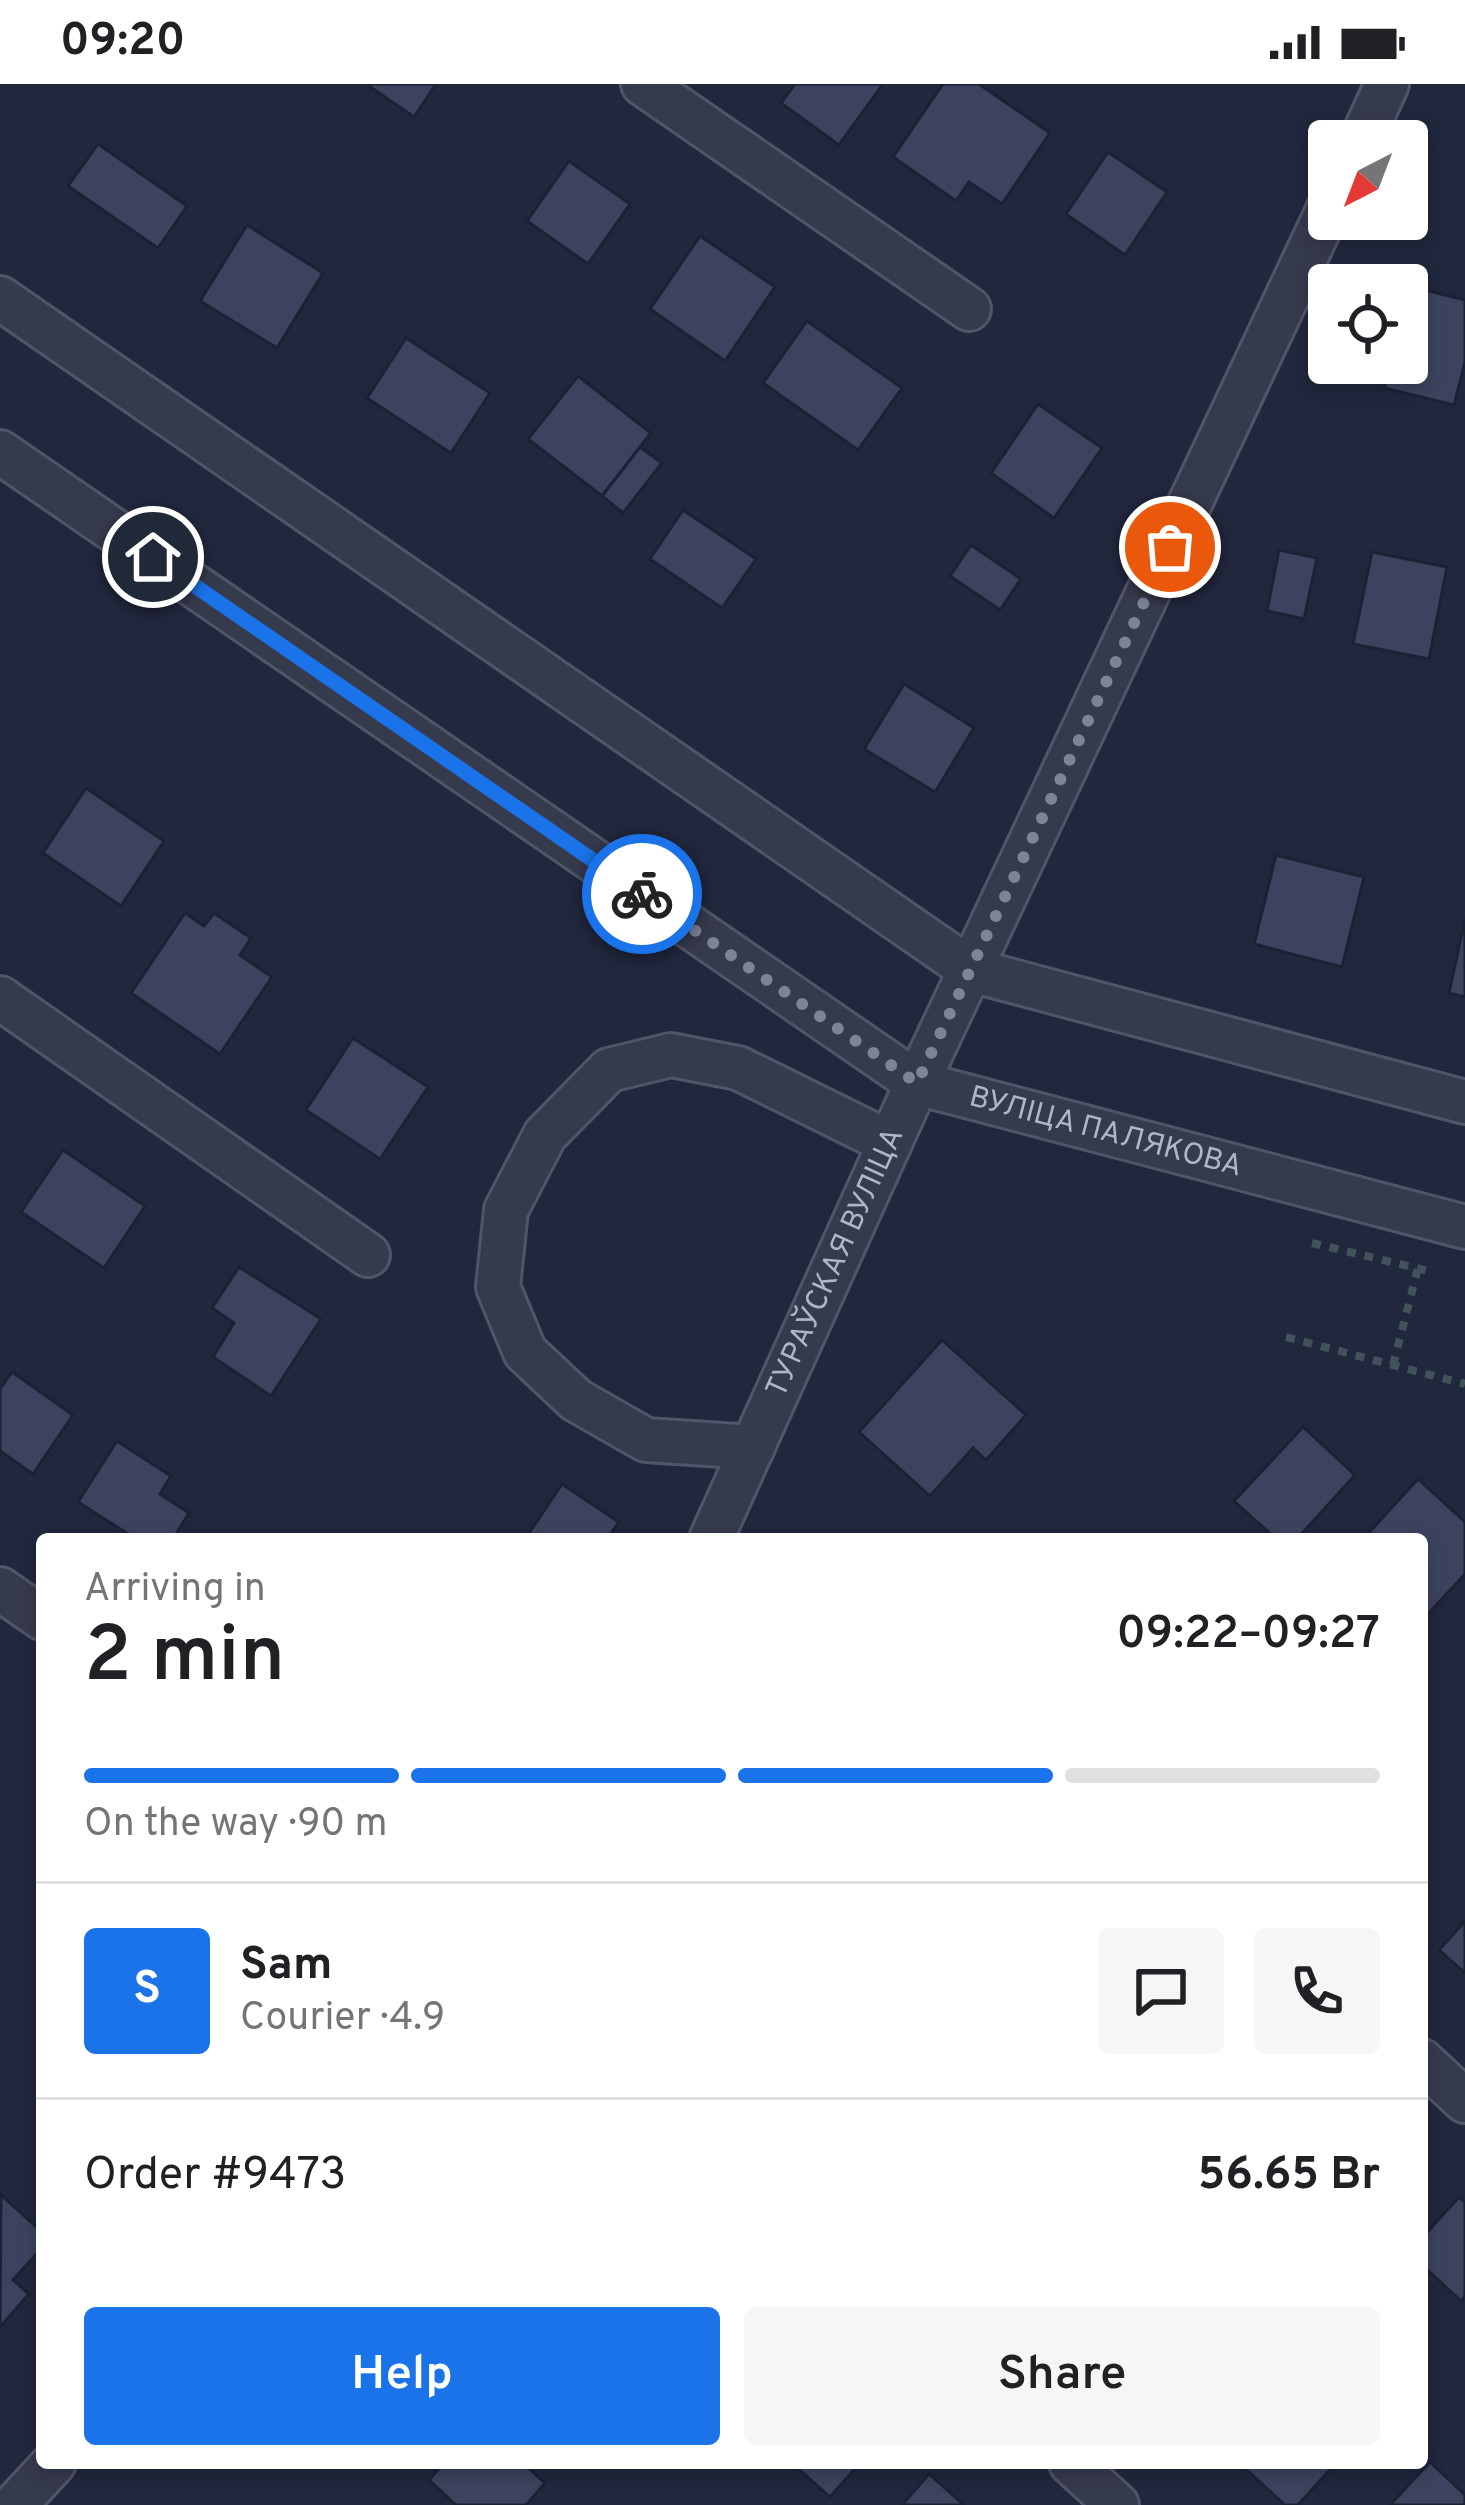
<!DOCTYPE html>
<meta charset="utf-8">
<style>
body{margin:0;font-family:Overpass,sans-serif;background:#f6f6f6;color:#202124;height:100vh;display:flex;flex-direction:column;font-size:45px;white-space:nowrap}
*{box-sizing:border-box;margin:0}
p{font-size:39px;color:#757577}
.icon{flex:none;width:66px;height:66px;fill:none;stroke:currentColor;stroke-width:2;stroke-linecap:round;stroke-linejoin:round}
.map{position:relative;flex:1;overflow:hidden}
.panel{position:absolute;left:36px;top:1449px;width:1392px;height:936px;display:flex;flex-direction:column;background:#fff;border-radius:12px;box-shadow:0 6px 18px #0003}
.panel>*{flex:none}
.needle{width:78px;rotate:222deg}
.fabs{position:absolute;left:1308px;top:36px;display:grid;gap:24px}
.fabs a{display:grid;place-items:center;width:120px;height:120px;border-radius:12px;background:#fff;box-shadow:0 6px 18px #0003;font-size:60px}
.pin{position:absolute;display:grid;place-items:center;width:102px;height:102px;color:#fff;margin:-51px;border:6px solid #fff;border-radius:50%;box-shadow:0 3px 12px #0007}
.courier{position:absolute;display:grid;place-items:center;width:120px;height:120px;margin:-60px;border:9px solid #1a73e8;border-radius:50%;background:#fff;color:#222;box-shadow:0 3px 15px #0007}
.summary em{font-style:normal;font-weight:600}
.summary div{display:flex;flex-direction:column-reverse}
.summary{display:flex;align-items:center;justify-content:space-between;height:204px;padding:0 48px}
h1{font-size:78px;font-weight:600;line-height:90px}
.bar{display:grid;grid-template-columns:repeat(4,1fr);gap:18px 12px;align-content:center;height:144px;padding:0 48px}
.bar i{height:15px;border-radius:9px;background:#e0e0e0}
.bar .current{background:#1a73e8}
.bar p{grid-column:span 4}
.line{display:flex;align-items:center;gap:30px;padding:0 48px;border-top:3px solid #e0e0e0}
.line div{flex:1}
.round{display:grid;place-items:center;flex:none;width:126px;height:126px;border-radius:12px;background:#f6f6f6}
.action{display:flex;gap:24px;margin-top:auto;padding:24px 48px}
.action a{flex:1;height:138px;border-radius:12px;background:#1a73e8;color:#fff;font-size:48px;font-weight:600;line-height:138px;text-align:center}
.action a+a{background:#f6f6f6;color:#202124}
.status{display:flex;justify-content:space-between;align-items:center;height:84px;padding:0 60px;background:#fff;direction:ltr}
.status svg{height:33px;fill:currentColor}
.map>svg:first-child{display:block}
.building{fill:#3d435e;stroke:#1d2134;stroke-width:3}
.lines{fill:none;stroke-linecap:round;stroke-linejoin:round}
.minor-casing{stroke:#515568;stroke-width:48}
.path{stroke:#41525b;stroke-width:8;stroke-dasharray:9 9;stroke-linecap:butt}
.minor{stroke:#363a4d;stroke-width:42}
.done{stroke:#7f8398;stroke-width:12;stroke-dasharray:0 21.6}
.route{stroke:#1a73e8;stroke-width:15}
.labels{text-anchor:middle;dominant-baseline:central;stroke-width:10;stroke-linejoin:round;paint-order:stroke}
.street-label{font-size:30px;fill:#b1b5c9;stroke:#1b1f32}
</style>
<div class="status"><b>09:20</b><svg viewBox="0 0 49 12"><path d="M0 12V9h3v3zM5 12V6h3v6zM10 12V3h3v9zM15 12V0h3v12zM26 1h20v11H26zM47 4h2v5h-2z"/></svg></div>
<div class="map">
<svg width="1465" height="2421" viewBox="0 0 1465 2421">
<rect width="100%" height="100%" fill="#21273d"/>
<!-- building -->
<g class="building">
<polygon points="366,0 436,0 414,33"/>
<polygon points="795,0 883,0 839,61 781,19"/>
<polygon points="943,0 979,0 1050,49 1002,120 969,98 956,117 893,73"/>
<polygon points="98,60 187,122 158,164 68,102"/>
<polygon points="1108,68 1167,108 1125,171 1066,130"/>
<polygon points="569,77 630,120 588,180 527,137"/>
<polygon points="247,141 323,189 277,264 200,217"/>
<polygon points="700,152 775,203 725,277 650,225"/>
<polygon points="1409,202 1465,216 1465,278 1454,321 1384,304 1390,279 1407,279"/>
<polygon points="807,237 902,304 858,366 763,299"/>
<polygon points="406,254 490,309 451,369 367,314"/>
<polygon points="578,292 651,349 602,412 528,355"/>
<polygon points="1038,320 1102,364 1054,434 991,389"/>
<polygon points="640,363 662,379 623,429 602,412"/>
<polygon points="683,426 756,475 722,524 650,475"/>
<polygon points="971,461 1021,495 1000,526 950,492"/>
<polygon points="1279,466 1317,474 1304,535 1267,527"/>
<polygon points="1372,468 1447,483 1429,575 1353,560"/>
<polygon points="904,600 974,644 935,708 864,665"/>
<polygon points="86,704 164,757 121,822 43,769"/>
<polygon points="1276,771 1364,793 1342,883 1254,860"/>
<polygon points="185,829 204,842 214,829 251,854 240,871 272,893 220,970 131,909"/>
<polygon points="1465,835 1465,913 1449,909"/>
<polygon points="353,954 428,1003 380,1075 306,1026"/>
<polygon points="63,1066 145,1122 104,1184 21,1128"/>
<polygon points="239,1183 321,1235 271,1312 213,1273 234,1239 212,1224"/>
<polygon points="942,1256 1026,1331 986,1376 973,1364 930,1412 859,1348"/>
<polygon points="12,1288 73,1331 33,1390 0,1367 0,1305"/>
<polygon points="1303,1343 1355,1391 1297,1455 1276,1455 1234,1417"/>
<polygon points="117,1357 171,1392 160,1410 189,1429 173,1455 136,1455 78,1418"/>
<polygon points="1418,1395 1465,1438 1465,1490 1426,1532 1422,1528 1422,1455 1363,1455"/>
<polygon points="562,1400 619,1438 607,1455 525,1455"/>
<polygon points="1465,1837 1465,1889 1439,1866"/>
<polygon points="1,2111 42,2148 42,2164 13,2196 29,2210 0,2243"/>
<polygon points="1459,2113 1465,2118 1465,2212 1461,2217 1422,2181 1422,2154"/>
<polygon points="1430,2378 1465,2411 1465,2421 1390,2421"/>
<polygon points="444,2379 523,2379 545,2399 526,2421 456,2421 429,2396"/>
<polygon points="792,2379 860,2379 830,2413"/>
<polygon points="1239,2379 1336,2379 1298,2421 1285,2421"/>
<polygon points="929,2390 964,2421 902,2421"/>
</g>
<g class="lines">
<defs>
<g id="minor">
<polyline points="643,0 969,225"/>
<polyline points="1361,57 1387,0"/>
<polyline points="0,214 971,886 1465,1018"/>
<path id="s1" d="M0 368 917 999 1465 1143"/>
<polyline points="0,914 368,1171"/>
<polyline points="753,1363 646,1356 576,1316 525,1268 498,1203 506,1126 545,1051 609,986 671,971 738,984 890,1059"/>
<path id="s2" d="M711 1455 917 999 1329 124"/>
<polyline points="0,1505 42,1534"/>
<polyline points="1422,1977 1465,2017"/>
<polyline points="1071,2379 1117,2421"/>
<polyline points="15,2421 54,2379"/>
</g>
</defs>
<!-- minor casing -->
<use href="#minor" class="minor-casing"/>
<!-- path -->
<g class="path">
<polyline points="1312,1159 1433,1188"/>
<polyline points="1286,1253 1465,1300"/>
<polyline points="1393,1281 1418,1184"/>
</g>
<!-- minor -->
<use href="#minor" class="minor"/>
</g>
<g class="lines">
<!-- done -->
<polyline class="done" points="642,810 917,999 1170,463"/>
<!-- route -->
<polyline class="route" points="153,473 642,810"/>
</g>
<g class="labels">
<!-- street labels -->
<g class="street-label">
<text stroke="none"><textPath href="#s1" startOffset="1308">ВУЛІЦА ПАЛЯКОВА</textPath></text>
<text stroke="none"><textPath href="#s2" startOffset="303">ТУРАЎСКАЯ ВУЛІЦА</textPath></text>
</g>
</g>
</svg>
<div class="fabs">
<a><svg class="needle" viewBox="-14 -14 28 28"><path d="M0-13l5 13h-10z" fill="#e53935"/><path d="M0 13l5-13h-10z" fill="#757577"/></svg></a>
<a><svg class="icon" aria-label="locate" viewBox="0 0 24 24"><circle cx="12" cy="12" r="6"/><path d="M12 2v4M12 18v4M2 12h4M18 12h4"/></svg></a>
</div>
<div class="pin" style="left:1170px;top:463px;background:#ea580c"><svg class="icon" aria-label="bag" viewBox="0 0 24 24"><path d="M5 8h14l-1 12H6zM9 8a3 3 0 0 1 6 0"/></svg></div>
<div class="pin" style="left:153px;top:473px;background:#1f2937"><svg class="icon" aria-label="home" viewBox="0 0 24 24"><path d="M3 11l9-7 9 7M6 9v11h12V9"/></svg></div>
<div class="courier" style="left:642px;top:810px"><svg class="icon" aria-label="bike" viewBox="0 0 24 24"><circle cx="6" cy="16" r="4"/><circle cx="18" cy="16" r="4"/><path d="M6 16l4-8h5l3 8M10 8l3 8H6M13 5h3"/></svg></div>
<section class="panel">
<div class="summary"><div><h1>2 min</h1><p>Arriving in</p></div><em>09:22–09:27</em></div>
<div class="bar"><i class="current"></i><i class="current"></i><i class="current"></i><i></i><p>On the way · 90 m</p></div>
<div class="line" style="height:216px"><b class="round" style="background:#1a73e8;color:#fff">S</b><div><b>Sam</b><p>Courier · 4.9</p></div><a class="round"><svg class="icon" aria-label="chat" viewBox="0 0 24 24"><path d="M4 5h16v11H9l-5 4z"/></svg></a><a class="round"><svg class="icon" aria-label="phone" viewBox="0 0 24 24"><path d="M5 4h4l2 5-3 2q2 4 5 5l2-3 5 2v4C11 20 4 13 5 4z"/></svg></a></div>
<div class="line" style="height:156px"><div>Order #9473</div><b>56.65 Br</b></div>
<div class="action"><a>Help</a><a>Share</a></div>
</section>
</div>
